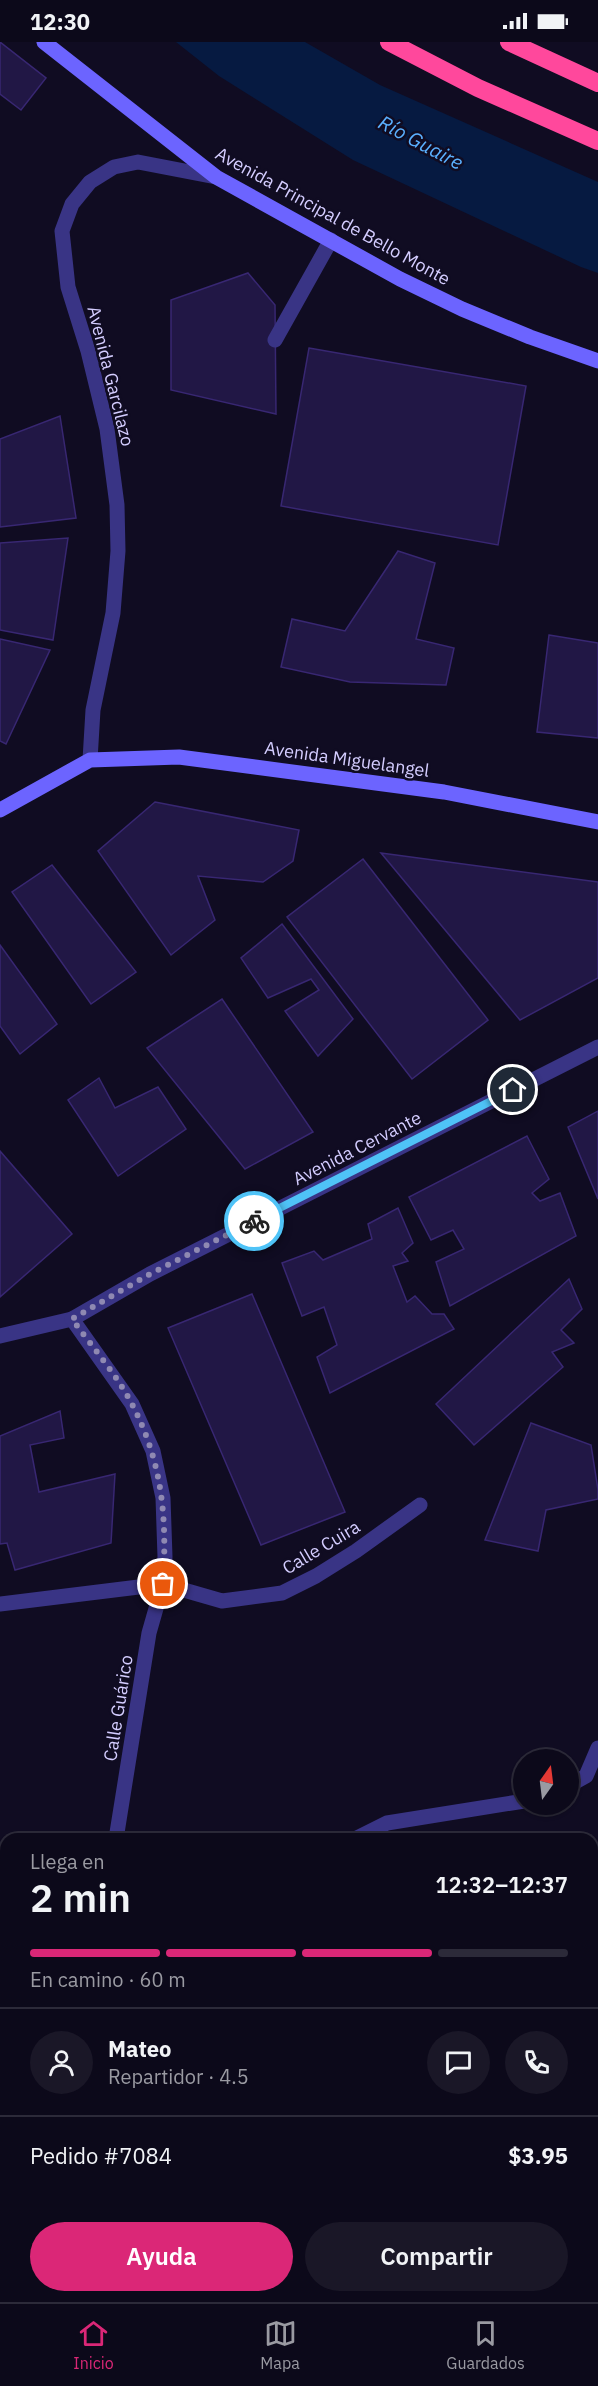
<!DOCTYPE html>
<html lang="es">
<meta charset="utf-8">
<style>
body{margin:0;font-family:"IBM Plex Sans",sans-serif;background:#1a1727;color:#f1f3f6;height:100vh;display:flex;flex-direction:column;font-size:22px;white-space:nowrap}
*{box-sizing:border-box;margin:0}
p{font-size:20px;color:#9a9aa2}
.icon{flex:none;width:33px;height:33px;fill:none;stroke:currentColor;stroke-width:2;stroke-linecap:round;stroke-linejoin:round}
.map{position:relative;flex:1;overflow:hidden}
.sheet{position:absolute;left:0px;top:1791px;width:598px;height:470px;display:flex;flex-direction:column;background:#0c091a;border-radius:18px 18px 0 0;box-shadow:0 2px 4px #0004,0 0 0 2px #2c2a39}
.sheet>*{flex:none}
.needle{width:39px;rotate:14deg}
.buttons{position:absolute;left:513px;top:1707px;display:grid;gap:12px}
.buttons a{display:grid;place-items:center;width:66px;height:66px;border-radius:50%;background:#0c091a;box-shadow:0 2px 4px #0004,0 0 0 2px #2c2a39;font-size:30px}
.pin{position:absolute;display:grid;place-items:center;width:51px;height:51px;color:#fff;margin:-26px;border:3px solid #fff;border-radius:50%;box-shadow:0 2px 6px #0007}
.courier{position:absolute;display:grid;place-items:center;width:60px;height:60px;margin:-30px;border:4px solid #4fc3f7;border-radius:50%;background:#fff;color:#222;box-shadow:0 2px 8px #0007}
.head em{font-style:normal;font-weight:600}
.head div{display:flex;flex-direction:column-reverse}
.head{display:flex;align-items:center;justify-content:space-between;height:102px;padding:0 30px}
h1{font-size:39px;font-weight:600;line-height:45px}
.bar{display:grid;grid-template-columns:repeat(4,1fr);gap:9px 6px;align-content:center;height:72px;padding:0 30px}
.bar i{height:8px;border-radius:4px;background:#2c2a39}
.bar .on{background:#db2777}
.bar p{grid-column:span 4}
.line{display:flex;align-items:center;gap:15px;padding:0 30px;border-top:2px solid #2c2a39}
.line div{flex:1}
.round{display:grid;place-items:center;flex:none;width:63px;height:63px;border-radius:32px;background:#1a1727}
.action{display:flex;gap:12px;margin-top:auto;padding:12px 30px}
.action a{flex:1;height:69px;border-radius:36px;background:#db2777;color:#fff;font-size:24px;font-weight:600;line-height:69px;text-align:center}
.action a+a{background:#1a1727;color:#f1f3f6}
.status{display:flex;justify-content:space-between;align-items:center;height:42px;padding:0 30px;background:#0c091a;direction:ltr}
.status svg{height:16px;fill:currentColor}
.tabs{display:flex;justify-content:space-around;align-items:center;height:84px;border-top:2px solid #2c2a39;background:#0c091a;font-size:16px;color:#9a9aa2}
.tabs a{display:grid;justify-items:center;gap:3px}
.tabs .on{color:#db2777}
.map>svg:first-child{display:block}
.water{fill:#061a41}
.building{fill:#211745;stroke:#382772;stroke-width:1.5}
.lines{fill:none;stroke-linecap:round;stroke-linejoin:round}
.lane{stroke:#393485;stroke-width:15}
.street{stroke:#393485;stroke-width:15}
.secondary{stroke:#6c64ff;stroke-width:15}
.highway{stroke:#ff489c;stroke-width:18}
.done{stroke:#8f89b2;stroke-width:6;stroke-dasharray:0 10.8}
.route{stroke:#4fc3f7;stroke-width:8}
.labels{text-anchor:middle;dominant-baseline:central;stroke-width:5;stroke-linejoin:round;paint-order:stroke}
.street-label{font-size:18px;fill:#d4cdff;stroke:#100c22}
.water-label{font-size:20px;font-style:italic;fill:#5bb0ff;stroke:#100c22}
</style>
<div class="status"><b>12:30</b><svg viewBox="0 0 49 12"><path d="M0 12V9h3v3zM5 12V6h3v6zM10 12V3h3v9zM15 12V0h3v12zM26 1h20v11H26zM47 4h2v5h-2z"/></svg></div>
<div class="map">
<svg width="598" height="2260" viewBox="0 0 598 2260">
<rect width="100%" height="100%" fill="#100c22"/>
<!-- water -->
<polygon class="water" points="176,0 305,0 380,43 598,140 598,231 581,225 353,118 219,34"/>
<!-- building -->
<g class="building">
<polygon points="0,0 46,36 21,68 0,52"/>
<polygon points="248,231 275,263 276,372 171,348 171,258"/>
<polygon points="309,306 526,344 498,503 281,464"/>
<polygon points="60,374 76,476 0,485 0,397"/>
<polygon points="68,496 53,598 0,588 0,501"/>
<polygon points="398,509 435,521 416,597 454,606 446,643 350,640 281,625 292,577 345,589"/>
<polygon points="549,593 598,601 598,696 537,690"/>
<polygon points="0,597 50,608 6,702 0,699"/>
<polygon points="155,760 299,788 293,819 263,840 198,834 215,878 171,913 98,809"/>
<polygon points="381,811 598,840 598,936 520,978"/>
<polygon points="363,817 488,978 412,1037 287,875"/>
<polygon points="52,823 136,930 91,962 12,850"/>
<polygon points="282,882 353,977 318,1014 285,969 319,948 311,937 268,956 241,916"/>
<polygon points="0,903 57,982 20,1012 0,984"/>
<polygon points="222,957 313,1090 245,1127 147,1006"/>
<polygon points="99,1036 115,1066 158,1045 186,1087 118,1134 68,1058"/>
<polygon points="598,1069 598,1157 568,1085"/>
<polygon points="527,1094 549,1137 532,1151 540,1159 560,1151 576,1194 450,1264 436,1220 464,1207 453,1188 431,1198 409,1155"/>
<polygon points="0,1109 72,1192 0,1255"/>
<polygon points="398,1166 413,1201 402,1211 408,1219 393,1224 407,1260 415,1254 432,1272 444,1272 454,1287 330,1351 317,1315 337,1303 324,1265 302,1274 282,1221 314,1209 323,1218 372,1197 368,1182"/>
<polygon points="569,1237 582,1267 561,1288 574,1301 552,1310 563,1325 474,1403 436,1362"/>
<polygon points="252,1252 345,1470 261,1503 168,1286"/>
<polygon points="60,1369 64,1396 30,1403 39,1450 115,1432 111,1501 15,1528 7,1501 0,1502 0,1394"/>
<polygon points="531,1381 591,1403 598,1448 598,1457 546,1468 538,1509 485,1498"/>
</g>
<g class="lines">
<!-- lane -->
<polyline class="lane" points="275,298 331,198"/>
<!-- street -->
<g class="street">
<polyline points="90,718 93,668 113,571 118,509 117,463 107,387 88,309 68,245 62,189 72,162 90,140 114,125 138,120 216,135"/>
<polyline points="0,1294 72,1277 150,1232 598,1005"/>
<polyline points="0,1562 163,1542 165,1515 163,1456 153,1409 132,1362 72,1277"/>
<polyline points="568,1744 586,1734 598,1706"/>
<polyline points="116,1797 149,1591 163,1542 222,1559 282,1551 316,1534 356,1509 420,1463"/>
<polyline points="355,1797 387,1781 524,1759"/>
<polyline points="132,2254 133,2260"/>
<polyline points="330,2254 332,2260"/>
</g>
<!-- secondary -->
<g class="secondary">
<polyline points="44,0 216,135 400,237 462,267 530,295 598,319"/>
<polyline points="0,768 90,718 179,715 444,750 598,780"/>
</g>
<!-- highway -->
<g class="highway">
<polyline points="389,0 478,46 598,99"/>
<polyline points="509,0 598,41"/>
</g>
</g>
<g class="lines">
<!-- done -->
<path class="done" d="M163 1542C167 1477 163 1423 133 1364 119 1336 91 1303 72 1277L150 1232 254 1179"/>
<!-- route -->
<polyline class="route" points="254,1179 513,1048"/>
</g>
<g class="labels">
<!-- street labels -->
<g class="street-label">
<text transform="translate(333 174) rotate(29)">Avenida Principal de Bello Monte</text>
<text transform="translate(111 334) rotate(76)">Avenida Garcilazo</text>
<text transform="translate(347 717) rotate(8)">Avenida Miguelangel</text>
<text transform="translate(357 1106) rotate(-27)">Avenida Cervante</text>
<text transform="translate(321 1505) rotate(-31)">Calle Cuira</text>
<text transform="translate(118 1666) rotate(-81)">Calle Guárico</text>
</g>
<!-- water labels -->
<g class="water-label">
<text transform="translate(421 100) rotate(28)">Río Guaire</text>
</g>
</g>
</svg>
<div class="buttons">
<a><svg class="needle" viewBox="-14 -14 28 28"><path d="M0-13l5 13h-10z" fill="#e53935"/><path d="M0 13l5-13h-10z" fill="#9a9aa2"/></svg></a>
</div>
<div class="pin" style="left:163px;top:1542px;background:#ea580c"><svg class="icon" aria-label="bag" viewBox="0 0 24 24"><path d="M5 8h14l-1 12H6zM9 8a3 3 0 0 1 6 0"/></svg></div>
<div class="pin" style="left:513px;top:1048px;background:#1f2937"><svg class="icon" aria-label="home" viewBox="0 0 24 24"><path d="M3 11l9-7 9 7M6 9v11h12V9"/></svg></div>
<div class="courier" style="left:254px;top:1179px"><svg class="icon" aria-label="bike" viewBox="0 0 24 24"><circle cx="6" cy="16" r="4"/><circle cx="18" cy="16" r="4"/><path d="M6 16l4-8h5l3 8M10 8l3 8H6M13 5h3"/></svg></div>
<section class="sheet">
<div class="head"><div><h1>2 min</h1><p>Llega en</p></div><em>12:32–12:37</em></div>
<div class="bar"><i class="on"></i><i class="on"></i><i class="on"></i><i></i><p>En camino · 60 m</p></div>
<div class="line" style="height:108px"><a class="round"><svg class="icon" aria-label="person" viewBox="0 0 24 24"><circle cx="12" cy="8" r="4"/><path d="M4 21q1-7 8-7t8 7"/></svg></a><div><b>Mateo</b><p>Repartidor · 4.5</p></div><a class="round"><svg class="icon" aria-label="chat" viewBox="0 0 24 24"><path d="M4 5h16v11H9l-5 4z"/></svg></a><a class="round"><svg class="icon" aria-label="phone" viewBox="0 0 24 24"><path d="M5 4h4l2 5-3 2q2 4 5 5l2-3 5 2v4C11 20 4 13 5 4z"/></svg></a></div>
<div class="line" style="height:78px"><div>Pedido #7084</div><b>$3.95</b></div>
<div class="action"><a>Ayuda</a><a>Compartir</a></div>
</section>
</div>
<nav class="tabs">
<a class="on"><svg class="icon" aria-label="home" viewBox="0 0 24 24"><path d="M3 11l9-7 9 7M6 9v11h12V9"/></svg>Inicio</a>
<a><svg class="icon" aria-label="map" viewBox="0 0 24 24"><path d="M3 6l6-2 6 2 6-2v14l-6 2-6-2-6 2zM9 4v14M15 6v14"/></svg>Mapa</a>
<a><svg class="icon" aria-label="saved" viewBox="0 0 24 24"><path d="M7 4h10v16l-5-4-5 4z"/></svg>Guardados</a>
</nav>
